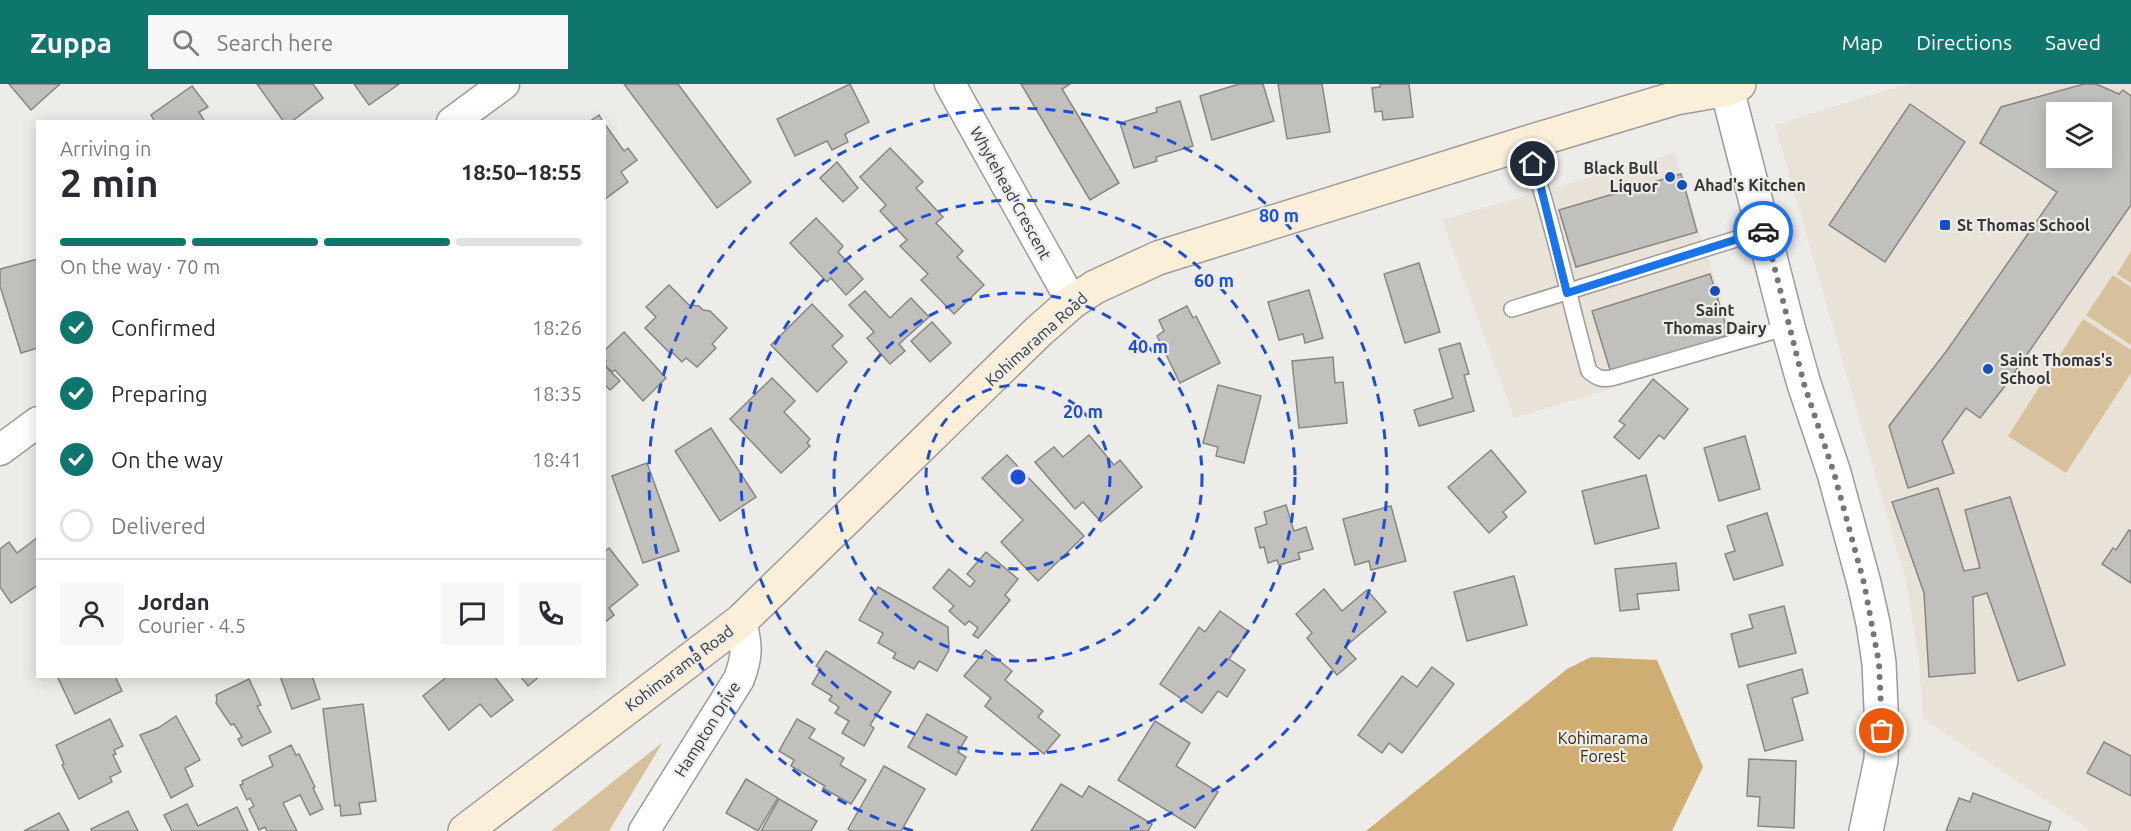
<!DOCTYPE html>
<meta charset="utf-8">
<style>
body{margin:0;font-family:Ubuntu,sans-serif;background:#f7f7f7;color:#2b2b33;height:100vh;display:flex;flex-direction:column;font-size:22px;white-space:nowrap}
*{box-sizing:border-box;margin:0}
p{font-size:20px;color:#7c7c81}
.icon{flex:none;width:33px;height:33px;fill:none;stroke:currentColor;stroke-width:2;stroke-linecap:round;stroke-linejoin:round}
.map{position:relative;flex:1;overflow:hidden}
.details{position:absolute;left:36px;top:36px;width:570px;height:558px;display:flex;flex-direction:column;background:#fff;border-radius:0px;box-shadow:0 3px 15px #0003}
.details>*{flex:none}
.controls{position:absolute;left:2046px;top:18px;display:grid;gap:12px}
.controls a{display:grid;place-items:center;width:66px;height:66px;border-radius:0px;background:#fff;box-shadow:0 3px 15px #0003;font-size:30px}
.pin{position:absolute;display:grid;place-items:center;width:51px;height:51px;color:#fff;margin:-26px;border:3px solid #fff;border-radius:50%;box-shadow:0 2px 6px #0007}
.courier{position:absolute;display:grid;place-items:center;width:60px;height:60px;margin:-30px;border:4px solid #1a73e8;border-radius:50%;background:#fff;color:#222;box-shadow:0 2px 8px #0007}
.overview em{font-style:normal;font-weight:700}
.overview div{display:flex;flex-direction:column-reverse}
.overview{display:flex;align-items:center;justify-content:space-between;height:102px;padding:0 24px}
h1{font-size:39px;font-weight:700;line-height:45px}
.bar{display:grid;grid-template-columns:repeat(4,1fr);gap:9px 6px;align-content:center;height:72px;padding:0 24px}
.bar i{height:8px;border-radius:4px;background:#e1e1e2}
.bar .current{background:#0f766e}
.bar p{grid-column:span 4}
.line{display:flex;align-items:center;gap:15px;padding:0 24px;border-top:2px solid #e1e1e2}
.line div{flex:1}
.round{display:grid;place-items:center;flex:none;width:63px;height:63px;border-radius:0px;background:#f7f7f7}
ol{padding:0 24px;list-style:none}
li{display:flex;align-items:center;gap:18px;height:66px}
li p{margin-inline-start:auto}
li .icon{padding:6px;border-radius:50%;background:#0f766e;color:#fff;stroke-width:4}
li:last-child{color:#7c7c81}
li i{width:33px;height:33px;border:3px solid #e1e1e2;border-radius:50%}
header{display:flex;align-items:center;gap:36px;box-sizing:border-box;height:84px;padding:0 30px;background:#0f766e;color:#fff}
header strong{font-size:28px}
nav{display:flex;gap:33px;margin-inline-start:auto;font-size:21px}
.search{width:420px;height:54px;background:#f7f7f7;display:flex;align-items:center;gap:15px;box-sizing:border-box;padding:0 21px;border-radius:0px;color:#7c7c81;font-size:22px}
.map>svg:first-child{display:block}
.built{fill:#e8e2d8;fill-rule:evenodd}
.green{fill:#d7c19c}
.forest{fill:#cfae73}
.building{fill:#c2c0bd;stroke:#888683;stroke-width:1.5;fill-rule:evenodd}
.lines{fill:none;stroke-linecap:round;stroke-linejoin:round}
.service-casing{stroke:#9d9b98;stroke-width:18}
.minor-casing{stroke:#9d9b98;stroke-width:33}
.tertiary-casing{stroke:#9d9b98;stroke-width:36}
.secondary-casing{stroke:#9d9b98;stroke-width:36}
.service{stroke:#fff;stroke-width:15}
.minor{stroke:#fff;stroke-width:30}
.tertiary{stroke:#fff;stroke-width:33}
.secondary{stroke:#fbefda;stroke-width:33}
.done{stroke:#777674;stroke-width:6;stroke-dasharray:0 10.8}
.route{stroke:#1a73e8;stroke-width:8}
.ring{fill:none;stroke:#1d4ed8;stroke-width:3;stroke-dasharray:10 8}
.poi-dot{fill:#144fbb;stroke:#eeece9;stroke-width:2}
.labels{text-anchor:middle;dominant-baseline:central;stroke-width:4.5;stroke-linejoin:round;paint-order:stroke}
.poi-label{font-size:16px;font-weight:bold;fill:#373635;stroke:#eeece9;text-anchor:start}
.street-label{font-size:16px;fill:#373635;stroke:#eeece9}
.park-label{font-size:16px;fill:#36280c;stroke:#eeece9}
.centre{fill:#1d4ed8;stroke:#eeece9;stroke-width:3}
.ring-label{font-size:18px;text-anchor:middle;font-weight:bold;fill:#1d4ed8;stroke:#eeece9;stroke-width:4.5;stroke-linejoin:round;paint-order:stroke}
</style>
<header>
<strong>Zuppa</strong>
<div class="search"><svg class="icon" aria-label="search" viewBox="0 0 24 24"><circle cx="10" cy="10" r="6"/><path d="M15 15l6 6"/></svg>Search here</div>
<nav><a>Map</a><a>Directions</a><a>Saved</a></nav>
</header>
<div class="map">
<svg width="2131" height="747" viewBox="0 0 2131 747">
<rect width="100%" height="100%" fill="#eeece9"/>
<!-- built -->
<g class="built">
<path d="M1907 0H2131V747H2091L1923 635 1919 576 1906 497 1775 41ZM2056 28H2102V74H2056Z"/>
<polygon points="1675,69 1731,248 1748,263 1514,334 1442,136"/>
</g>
<!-- green -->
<g class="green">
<polygon points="2131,167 2131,199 2117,190"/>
<polygon points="2113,191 2131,203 2131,261 2086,231"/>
<polygon points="2083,235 2131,266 2131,289 2066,389 2008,352"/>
<polygon points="663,658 609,747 551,747"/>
</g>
<!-- forest -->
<polygon class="forest" points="1591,573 1657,576 1703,683 1672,747 1366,747 1567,585"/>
<!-- building -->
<g class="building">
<polygon points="9,0 60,0 31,26"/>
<polygon points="257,0 313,0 323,14 291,38 284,38"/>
<polygon points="354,0 399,0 369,21"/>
<polygon points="624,0 678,0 751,98 717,124"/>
<polygon points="850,0 869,38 845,50 848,58 832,66 827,57 795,72 777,35"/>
<polygon points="1021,0 1070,0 1062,5 1119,99 1090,116"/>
<polygon points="1239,0 1263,0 1274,37 1212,56 1200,12"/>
<polygon points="1278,0 1322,0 1330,48 1287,55"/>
<polygon points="1380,0 1409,0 1413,33 1383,36 1382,27 1375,28 1372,4 1380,3"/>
<path d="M2084 0H2096L2119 10 2123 6 2131 12V121L2005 302 1980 334 1966 324 1942 357 1954 389 1908 404 1889 342 1948 265 2057 108 1980 59 2001 23ZM2056 28H2102V74H2056Z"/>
<polygon points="192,2 208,23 199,28 205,38 155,38 151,31"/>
<polygon points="1180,17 1193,62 1156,73 1157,77 1134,84 1120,39 1157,28 1156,24"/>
<polygon points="1910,20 1965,58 1885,178 1829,141"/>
<polygon points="599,31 603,38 589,38"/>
<polygon points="604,39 624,67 628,64 637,76 621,88 628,98 605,115"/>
<polygon points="890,64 923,98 916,104 943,133 936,139 963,167 957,173 984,201 954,230 921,196 928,190 900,162 907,156 880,127 886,121 860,93"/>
<polygon points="837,78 858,104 843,118 820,94"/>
<polygon points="1681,90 1697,148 1576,183 1559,126"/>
<polygon points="816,134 843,162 838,168 863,195 846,211 831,194 827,198 790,159"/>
<polygon points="38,175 38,264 21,269 0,202 0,185"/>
<polygon points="1419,179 1440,248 1405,259 1384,190"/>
<polygon points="1710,190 1729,251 1611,289 1592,227"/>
<polygon points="669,201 689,221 699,222 703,226 710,227 727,244 712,260 716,264 697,283 686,274 682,278 673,269 671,270 645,244 656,233 646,223"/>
<polygon points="1309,206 1323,254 1305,259 1303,250 1279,256 1268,218"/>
<polygon points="865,207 890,234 911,214 929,233 899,260 905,267 890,280 867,254 874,248 849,221"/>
<polygon points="812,220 843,252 832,262 847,278 817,308 771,261"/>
<polygon points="1187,222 1193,234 1196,232 1220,279 1180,299 1157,252 1164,247 1159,236"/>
<polygon points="932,238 951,259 930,278 911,257"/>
<polygon points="624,248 666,294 643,317 615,286 612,288 604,280 606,277 604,267"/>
<polygon points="1460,259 1469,290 1464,291 1474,327 1419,342 1414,326 1453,314 1439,265"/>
<polygon points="1333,273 1335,299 1343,298 1347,339 1299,344 1292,277"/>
<polygon points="604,281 620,297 610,306 604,300"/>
<polygon points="772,294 795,317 784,328 810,355 807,359 810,362 781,389 730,335"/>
<polygon points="1653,295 1688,325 1664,355 1659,351 1639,375 1614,353 1625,341 1619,337"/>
<polygon points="1218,301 1261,312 1244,379 1216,372 1218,363 1203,359"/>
<polygon points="711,344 756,413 720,437 675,367"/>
<polygon points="1089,351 1114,381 1120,376 1142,403 1101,438 1083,418 1075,425 1035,378 1054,363 1063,373"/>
<polygon points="1745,352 1760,405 1719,417 1704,364"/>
<polygon points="1491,366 1526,408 1503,428 1507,433 1489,449 1448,403"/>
<polygon points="1007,371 1084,452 1038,497 1001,458 1023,436 982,394"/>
<polygon points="647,379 679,467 643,479 612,392"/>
<polygon points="1646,391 1659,444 1595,460 1582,407"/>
<polygon points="1938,404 1964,487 1980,484 1965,426 2010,413 2065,581 2018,597 1987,509 1973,513 1975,589 1929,593 1924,509 1892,418"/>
<polygon points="1286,421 1294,447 1306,443 1313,465 1298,469 1300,475 1279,481 1277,476 1268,479 1264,463 1260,464 1255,444 1267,440 1264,428"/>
<polygon points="1391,422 1406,477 1371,486 1369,477 1355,481 1343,435"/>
<polygon points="1767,429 1783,481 1734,496 1725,470 1735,467 1727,442"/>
<polygon points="2129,446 2131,447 2131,499 2102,480 2113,464 2116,466"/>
<polygon points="38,453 38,501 11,519 0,503 0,465 9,458 17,469"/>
<polygon points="609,464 638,501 609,524 614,531 604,539 604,468"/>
<polygon points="986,468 1018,495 1005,511 1010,516 978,554 973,551 978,544 969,537 965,541 949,527 954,522 933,504 949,485 970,503 975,497 967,490"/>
<polygon points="1676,479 1679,506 1637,510 1639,525 1620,527 1615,485"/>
<polygon points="1514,492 1527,541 1467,557 1454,508"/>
<polygon points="878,503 948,543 949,566 937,587 919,577 914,585 893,574 896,569 878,559 883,549 859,536"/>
<polygon points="1324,505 1342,527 1367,506 1386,528 1345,563 1356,575 1337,591 1307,554 1312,549 1296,530"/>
<polygon points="1784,522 1796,569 1739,583 1731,550 1753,544 1749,531"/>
<polygon points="1220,527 1248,547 1229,575 1245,586 1227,613 1218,607 1202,629 1160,600 1199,543 1205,548"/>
<polygon points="986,566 1012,587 1005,596 1043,627 1038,633 1060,651 1044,670 985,622 991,614 964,592"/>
<polygon points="826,567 891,608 870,641 874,644 864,662 842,649 849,637 835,629 839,623 829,616 832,612 812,600 821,585 816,582"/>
<polygon points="1432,583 1454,600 1402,669 1389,659 1382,669 1358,651 1402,592 1417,603"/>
<polygon points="1802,585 1808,609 1792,614 1803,656 1765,667 1747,601"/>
<polygon points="57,592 115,592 122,607 75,630"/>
<polygon points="280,592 312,592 320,615 292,625"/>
<polygon points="448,592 494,592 513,616 491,633 480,620 449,646 423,612"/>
<polygon points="520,592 540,592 528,602"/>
<polygon points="249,595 261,621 257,622 271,648 242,662 238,655 242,653 234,640 231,641 216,619 217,615 216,611"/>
<polygon points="363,620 376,717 359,719 361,730 341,732 340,721 335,722 323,625"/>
<polygon points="927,630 967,653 958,668 966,673 956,691 908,663"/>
<polygon points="176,632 200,676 185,684 193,702 171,714 140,651 158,644"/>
<polygon points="110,635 123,662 114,666 116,670 113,671 121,688 110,693 112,698 79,715 62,681 64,680 56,661"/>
<polygon points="797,635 815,645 809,654 844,674 840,681 866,696 851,720 823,704 825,702 791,682 794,676 779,667"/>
<polygon points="1155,637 1190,659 1176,682 1218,708 1195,744 1118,696"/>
<polygon points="2104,658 2131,672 2131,712 2087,689"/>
<polygon points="291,661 296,671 299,670 315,703 313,704 323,725 310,731 300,711 283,719 297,747 267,747 265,743 259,746 249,725 254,722 250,714 247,716 240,701 243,700 242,697 273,682 269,672"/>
<polygon points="1749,675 1796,677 1794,744 1758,742 1760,713 1747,712"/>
<polygon points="884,682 925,705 901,747 851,747 848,745"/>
<polygon points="746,695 778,714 758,747 726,729"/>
<polygon points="1061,700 1082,713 1089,702 1152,740 1148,747 1031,747"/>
<polygon points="1973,709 2051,738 2048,747 1946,747 1959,714 1970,718"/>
<polygon points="779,715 817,737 811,747 761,747"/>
<polygon points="187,720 198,742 237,723 248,747 172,747 164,731"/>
<polygon points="128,727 138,747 92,747 91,745"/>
<polygon points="59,729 69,747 24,747"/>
</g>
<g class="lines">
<defs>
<g id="service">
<path d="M1526 59C1552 133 1568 211 1589 287 1596 293 1601 296 1611 294L1788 243"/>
<polyline points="1512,225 1765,146"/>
</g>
<g id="minor">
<polyline points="950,0 1072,218"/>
<polyline points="452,38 504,0"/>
<polyline points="0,366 38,338"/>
<path d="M644 747 739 595C748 571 747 561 741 537"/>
</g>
<polyline id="tertiary" points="1727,5 1788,243 1804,300 1834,389 1864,499 1873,539 1879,579 1882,647 1881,676 1866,747"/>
<polyline id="secondary" points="465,747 741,537 1039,247 1072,218 1095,203 1158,174 1526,59 1676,14 1727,5 1739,0"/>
</defs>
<!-- service casing -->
<use href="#service" class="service-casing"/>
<!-- minor casing -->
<use href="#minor" class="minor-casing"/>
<!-- tertiary casing -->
<use href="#tertiary" class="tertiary-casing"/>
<!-- secondary casing -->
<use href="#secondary" class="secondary-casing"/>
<!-- service -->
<use href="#service" class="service"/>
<!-- minor -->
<use href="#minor" class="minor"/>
<!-- tertiary -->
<use href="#tertiary" class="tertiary"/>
<!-- secondary -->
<use href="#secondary" class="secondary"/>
</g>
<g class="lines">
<!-- done -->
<polyline class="done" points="1763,147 1765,146 1804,300 1834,389 1864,499 1879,579 1882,647"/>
<!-- route -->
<polyline class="route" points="1533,80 1540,100 1567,209 1763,147"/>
</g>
<!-- distance rings -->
<g class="ring">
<circle cx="1018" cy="393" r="92"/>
<circle cx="1018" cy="393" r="184"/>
<circle cx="1018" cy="393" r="277"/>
<path d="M913 747A369 369 0 1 1 1123 747"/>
</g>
<!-- markers -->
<g class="poi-dot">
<circle cx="1670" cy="93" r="6"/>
<circle cx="1682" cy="101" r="6"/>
<rect x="1939" y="135" width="12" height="12" rx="3"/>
<circle cx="1715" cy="207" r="6"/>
<circle cx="1988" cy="285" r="6"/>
</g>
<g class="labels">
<!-- poi labels -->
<g class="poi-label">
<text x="1658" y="84" text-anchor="end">Black Bull<tspan x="1658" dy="18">Liquor</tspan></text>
<text x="1694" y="101">Ahad's Kitchen</text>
<text x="1957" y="141">St Thomas School</text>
<text x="1715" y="226" text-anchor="middle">Saint<tspan x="1715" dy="18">Thomas Dairy</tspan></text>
<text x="2000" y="276">Saint Thomas's<tspan x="2000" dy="18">School</tspan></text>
</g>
<!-- street labels -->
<g class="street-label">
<text transform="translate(1011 109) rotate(61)">Whytehead Crescent</text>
<text transform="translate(1036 255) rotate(-42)">Kohimarama Road</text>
<text transform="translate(679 584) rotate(-37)">Kohimarama Road</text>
<text transform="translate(707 645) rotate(-58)">Hampton Drive</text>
</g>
<!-- park labels -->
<g class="park-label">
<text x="1603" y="654">Kohimarama<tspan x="1603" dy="18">Forest</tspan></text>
</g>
</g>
<circle cx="1018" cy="393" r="9" class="centre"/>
<g class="ring-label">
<text x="1279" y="138">80 m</text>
<text x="1214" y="203">60 m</text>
<text x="1148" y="269">40 m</text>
<text x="1083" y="334">20 m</text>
</g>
</svg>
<div class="controls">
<a><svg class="icon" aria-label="layers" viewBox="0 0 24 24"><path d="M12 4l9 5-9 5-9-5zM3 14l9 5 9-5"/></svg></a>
</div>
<div class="pin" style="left:1882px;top:647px;background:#ea580c"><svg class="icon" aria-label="bag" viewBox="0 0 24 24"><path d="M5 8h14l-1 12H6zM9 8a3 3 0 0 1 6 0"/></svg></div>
<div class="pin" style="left:1533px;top:80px;background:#1f2937"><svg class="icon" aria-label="home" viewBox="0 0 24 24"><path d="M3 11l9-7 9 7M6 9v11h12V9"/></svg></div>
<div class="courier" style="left:1763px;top:147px"><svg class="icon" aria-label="car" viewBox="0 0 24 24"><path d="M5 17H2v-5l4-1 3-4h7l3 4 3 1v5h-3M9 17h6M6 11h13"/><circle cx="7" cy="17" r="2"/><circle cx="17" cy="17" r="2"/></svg></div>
<section class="details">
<div class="overview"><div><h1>2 min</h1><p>Arriving in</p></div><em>18:50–18:55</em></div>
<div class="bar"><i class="current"></i><i class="current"></i><i class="current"></i><i></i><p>On the way · 70 m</p></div>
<ol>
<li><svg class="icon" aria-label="check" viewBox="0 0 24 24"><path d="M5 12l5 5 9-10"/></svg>Confirmed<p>18:26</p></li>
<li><svg class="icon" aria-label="check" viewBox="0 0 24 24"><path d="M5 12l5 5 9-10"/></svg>Preparing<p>18:35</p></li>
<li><svg class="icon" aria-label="check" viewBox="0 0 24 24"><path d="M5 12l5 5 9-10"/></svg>On the way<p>18:41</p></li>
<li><i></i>Delivered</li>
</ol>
<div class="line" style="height:108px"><a class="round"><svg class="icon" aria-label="person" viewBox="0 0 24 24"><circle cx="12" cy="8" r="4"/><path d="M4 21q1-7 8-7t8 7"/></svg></a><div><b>Jordan</b><p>Courier · 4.5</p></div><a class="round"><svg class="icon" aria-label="chat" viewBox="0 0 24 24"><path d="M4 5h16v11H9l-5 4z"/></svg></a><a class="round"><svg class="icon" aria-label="phone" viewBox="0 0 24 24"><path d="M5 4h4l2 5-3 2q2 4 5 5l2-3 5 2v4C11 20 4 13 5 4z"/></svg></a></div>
</section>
</div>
